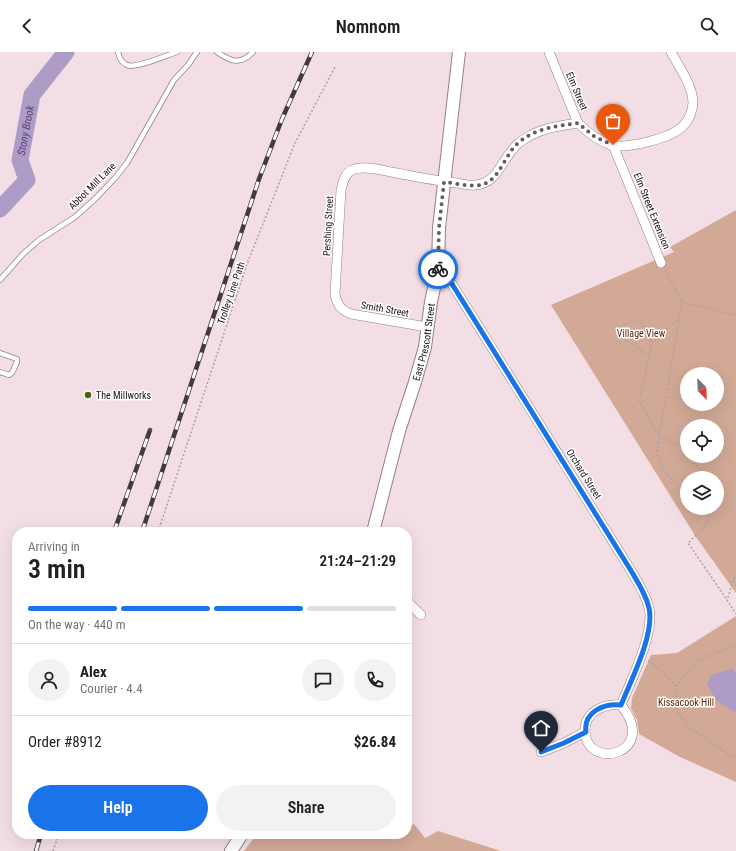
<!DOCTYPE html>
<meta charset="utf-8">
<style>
body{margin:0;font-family:"Roboto Condensed",sans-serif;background:#f2f2f2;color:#202124;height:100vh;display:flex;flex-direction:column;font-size:15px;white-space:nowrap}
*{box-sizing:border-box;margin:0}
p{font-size:13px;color:#757577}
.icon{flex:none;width:22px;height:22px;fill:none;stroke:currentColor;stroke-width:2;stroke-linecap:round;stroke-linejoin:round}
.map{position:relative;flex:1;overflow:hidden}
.details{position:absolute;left:12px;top:475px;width:400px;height:312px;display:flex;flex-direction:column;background:#fff;border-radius:16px;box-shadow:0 4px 16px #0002}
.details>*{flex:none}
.needle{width:26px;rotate:156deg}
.buttons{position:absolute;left:680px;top:315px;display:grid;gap:8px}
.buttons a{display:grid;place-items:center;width:44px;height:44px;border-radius:50%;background:#fff;box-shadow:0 4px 16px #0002;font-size:20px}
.pin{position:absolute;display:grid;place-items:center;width:34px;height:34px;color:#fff;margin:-41px -17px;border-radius:50% 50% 50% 0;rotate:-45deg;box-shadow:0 0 4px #0007}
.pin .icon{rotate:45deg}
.courier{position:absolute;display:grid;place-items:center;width:40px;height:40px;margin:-20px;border:3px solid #1a73e8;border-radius:50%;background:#fff;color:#222;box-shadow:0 1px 5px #0007}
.headline em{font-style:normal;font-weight:600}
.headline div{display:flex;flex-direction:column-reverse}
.headline{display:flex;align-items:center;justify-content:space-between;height:68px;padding:0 16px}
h1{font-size:26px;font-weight:600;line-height:30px}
.bar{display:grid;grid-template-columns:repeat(4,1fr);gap:6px 4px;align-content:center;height:48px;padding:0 16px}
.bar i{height:5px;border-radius:3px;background:#e0e0e0}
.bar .active{background:#1a73e8}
.bar p{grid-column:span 4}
.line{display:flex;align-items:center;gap:10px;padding:0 16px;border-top:1px solid #e0e0e0}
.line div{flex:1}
.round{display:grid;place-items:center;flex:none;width:42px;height:42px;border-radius:21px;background:#f2f2f2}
.action{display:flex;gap:8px;margin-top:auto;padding:8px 16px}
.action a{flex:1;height:46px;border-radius:24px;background:#1a73e8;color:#fff;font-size:16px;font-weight:600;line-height:46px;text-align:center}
.action a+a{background:#f2f2f2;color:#202124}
header{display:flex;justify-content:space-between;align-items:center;height:52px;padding:0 16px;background:#fff;font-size:18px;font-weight:600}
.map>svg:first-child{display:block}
.green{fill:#d2a997;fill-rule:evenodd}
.water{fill:#ad9cc6}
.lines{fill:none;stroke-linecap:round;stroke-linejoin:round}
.river{stroke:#ad9cc6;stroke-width:17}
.service-casing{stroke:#938086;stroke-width:6}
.minor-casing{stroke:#938086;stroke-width:10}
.secondary-casing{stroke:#938086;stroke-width:14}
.path{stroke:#b09fa5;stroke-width:1.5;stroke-dasharray:2 2;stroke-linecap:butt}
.service{stroke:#fff;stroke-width:4.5}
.minor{stroke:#fff;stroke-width:9}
.secondary{stroke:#fff;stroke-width:12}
.rail-casing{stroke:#433a3d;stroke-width:4.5}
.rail{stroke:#fff;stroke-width:3;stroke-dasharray:9;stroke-linecap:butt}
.done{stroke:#675b5e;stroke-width:4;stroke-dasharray:0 7.2}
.route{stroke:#1a73e8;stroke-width:5}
.poi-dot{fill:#4e620c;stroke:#fff;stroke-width:1.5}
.labels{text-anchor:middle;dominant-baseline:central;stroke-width:3;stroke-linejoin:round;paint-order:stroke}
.street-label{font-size:10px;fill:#1b1416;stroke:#fff}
.park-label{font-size:10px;fill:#571f00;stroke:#fff}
.poi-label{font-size:10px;fill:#1b1416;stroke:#fff;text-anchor:start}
.water-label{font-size:11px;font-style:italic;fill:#573f76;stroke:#fff}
</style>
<header><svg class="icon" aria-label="back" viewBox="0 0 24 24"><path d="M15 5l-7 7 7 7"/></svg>Nomnom<svg class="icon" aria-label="search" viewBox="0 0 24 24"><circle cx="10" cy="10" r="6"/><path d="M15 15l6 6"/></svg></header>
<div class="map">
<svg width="736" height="799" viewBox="0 0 736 799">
<rect width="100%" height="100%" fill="#f3dee5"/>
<!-- green -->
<g class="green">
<path d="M736 158V541L696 485 551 253 674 200 670 195ZM687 322H717V352H687ZM687 374H717V404H687ZM687 426H717V456H687Z"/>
<polygon points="736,564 736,730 680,705 639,682 637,668 631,656 632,646 651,603 677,601"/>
<polygon points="414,772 425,786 438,779 501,799 244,799 257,782 407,782 407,775"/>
</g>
<!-- water -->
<polygon class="water" points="732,617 736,620 736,659 734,660 716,648 707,632 711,623"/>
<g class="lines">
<!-- river -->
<path class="river" id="s1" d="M0 157 27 128 20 108 32 43 66 0"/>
<defs>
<g id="service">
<path d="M118 0C119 5 122 11 127 13 136 17 167 3 177 0"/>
<path d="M217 0C230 9 240 14 253 0"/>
<polyline points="0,228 23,202 39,188 75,165 95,147 115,126 127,111 174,28 188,13 197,0"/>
<polyline points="0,301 17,307 17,310 12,321 9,323 0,320"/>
</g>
<g id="minor">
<path d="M549 0 578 71C587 80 599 89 611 93 628 97 673 86 684 73 689 68 693 58 693 50 692 32 679 15 671 0"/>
<polyline points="613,93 661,211"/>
<path d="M438 217 452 232 630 517C637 529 646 542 649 556 655 582 631 628 621 653 660 701 588 720 585 680L564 691 541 700"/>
<path d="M427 275 351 262C341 258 337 253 335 242L341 138C343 130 345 121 352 118 362 113 381 118 391 120 413 124 435 129 457 131 463 132 469 134 475 133 499 132 502 104 519 91 536 77 557 74 578 71"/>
<polyline points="407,549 421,563"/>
<path d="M585 680C584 660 604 651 621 653"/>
</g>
<g id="secondary">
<path id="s2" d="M373 480 399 379 415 330 425 295 431 250 438 217 439 176 459 0"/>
<polyline points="231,799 242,782"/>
</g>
</defs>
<!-- service casing -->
<use href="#service" class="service-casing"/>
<!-- minor casing -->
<use href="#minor" class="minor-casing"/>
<!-- secondary casing -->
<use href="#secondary" class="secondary-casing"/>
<!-- path -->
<g class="path">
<polyline points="665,218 682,250"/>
<polyline points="680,265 652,291 639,349 659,384 657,404 665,419 676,433 687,436"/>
<polyline points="649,304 620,284 623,273 640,267 652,291"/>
<polyline points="687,401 683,396 659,384 682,250 725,261 736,263"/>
<polyline points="689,404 706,426"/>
<polyline points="704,456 709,463"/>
<polyline points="711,456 706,473 688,491 727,548"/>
<polyline points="158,480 247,212 295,91 335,15"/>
<polyline points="736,521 727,548 736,562"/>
<polyline points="648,609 655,613 676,634 678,661 690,676 731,704 736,703"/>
<polyline points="676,634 698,608 736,593"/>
<polyline points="53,799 59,782"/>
</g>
<!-- service -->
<use href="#service" class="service"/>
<!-- minor -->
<use href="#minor" class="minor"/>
<!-- secondary -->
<use href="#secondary" class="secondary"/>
<defs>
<g id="rail">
<polyline points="114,480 150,378"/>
<polyline points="142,480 259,127 282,67 312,0"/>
<polyline points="36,799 41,782"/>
</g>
</defs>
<!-- rail casing -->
<use href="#rail" class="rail-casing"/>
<!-- rail -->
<use href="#rail" class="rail"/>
</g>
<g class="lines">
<!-- done -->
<path class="done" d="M438 217 439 176 444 130C456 131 472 136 484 132 499 127 506 102 517 92 534 76 557 74 578 71L595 85 613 93"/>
<!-- route -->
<path class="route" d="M438 217 452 232 630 517C637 529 646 542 649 556 655 582 631 628 621 653 604 651 583 660 586 680L564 691 541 700"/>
</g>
<!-- markers -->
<circle class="poi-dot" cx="88" cy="343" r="4"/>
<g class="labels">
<!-- street labels -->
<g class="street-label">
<text transform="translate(577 39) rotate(67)">Elm Street</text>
<text transform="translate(92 134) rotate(-45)">Abbot Mill Lane</text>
<text transform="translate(652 159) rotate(68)">Elm Street Extension</text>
<text transform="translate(328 174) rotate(-87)">Pershing Street</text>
<text transform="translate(231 241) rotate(-71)">Trolley Line Path</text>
<text transform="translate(385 257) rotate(10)">Smith Street</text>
<text stroke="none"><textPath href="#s2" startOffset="197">East Prescott Street</textPath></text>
<text transform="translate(584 422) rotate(58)">Orchard Street</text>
</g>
<!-- park labels -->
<g class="park-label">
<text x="641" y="281">Village View</text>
<text x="686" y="650">Kissacook Hill</text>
</g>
<!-- poi labels -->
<g class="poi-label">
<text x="96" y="343">The Millworks</text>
</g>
<!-- water labels -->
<g class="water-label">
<text stroke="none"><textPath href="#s1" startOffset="91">Stony Brook</textPath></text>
</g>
</g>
</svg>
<div class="buttons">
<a><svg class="needle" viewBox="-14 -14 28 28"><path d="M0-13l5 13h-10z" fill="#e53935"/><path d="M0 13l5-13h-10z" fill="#757577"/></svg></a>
<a><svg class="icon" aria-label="locate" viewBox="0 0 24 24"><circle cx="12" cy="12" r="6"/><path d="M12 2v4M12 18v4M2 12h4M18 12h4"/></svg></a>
<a><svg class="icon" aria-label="layers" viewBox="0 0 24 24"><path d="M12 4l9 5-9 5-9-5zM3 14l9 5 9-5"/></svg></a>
</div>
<div class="pin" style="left:613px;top:93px;background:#ea580c"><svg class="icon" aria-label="bag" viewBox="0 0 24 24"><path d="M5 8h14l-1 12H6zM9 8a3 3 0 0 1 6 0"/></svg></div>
<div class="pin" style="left:541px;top:700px;background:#1f2937"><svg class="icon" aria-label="home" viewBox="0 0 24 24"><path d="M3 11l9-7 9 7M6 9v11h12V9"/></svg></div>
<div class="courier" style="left:438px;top:217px"><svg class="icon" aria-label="bike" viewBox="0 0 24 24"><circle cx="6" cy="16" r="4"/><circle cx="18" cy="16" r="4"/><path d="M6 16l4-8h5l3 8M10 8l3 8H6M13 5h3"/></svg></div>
<section class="details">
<div class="headline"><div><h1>3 min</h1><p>Arriving in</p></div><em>21:24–21:29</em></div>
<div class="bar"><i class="active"></i><i class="active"></i><i class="active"></i><i></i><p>On the way · 440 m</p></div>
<div class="line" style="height:72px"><a class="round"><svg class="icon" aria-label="person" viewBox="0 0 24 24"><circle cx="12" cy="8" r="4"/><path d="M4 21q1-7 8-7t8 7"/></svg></a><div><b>Alex</b><p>Courier · 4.4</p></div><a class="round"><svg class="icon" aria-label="chat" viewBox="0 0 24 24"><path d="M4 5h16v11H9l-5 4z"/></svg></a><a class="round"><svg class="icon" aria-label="phone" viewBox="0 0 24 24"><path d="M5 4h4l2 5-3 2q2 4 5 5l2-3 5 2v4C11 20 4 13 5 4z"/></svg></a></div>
<div class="line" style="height:52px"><div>Order #8912</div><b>$26.84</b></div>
<div class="action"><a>Help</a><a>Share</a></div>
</section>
</div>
